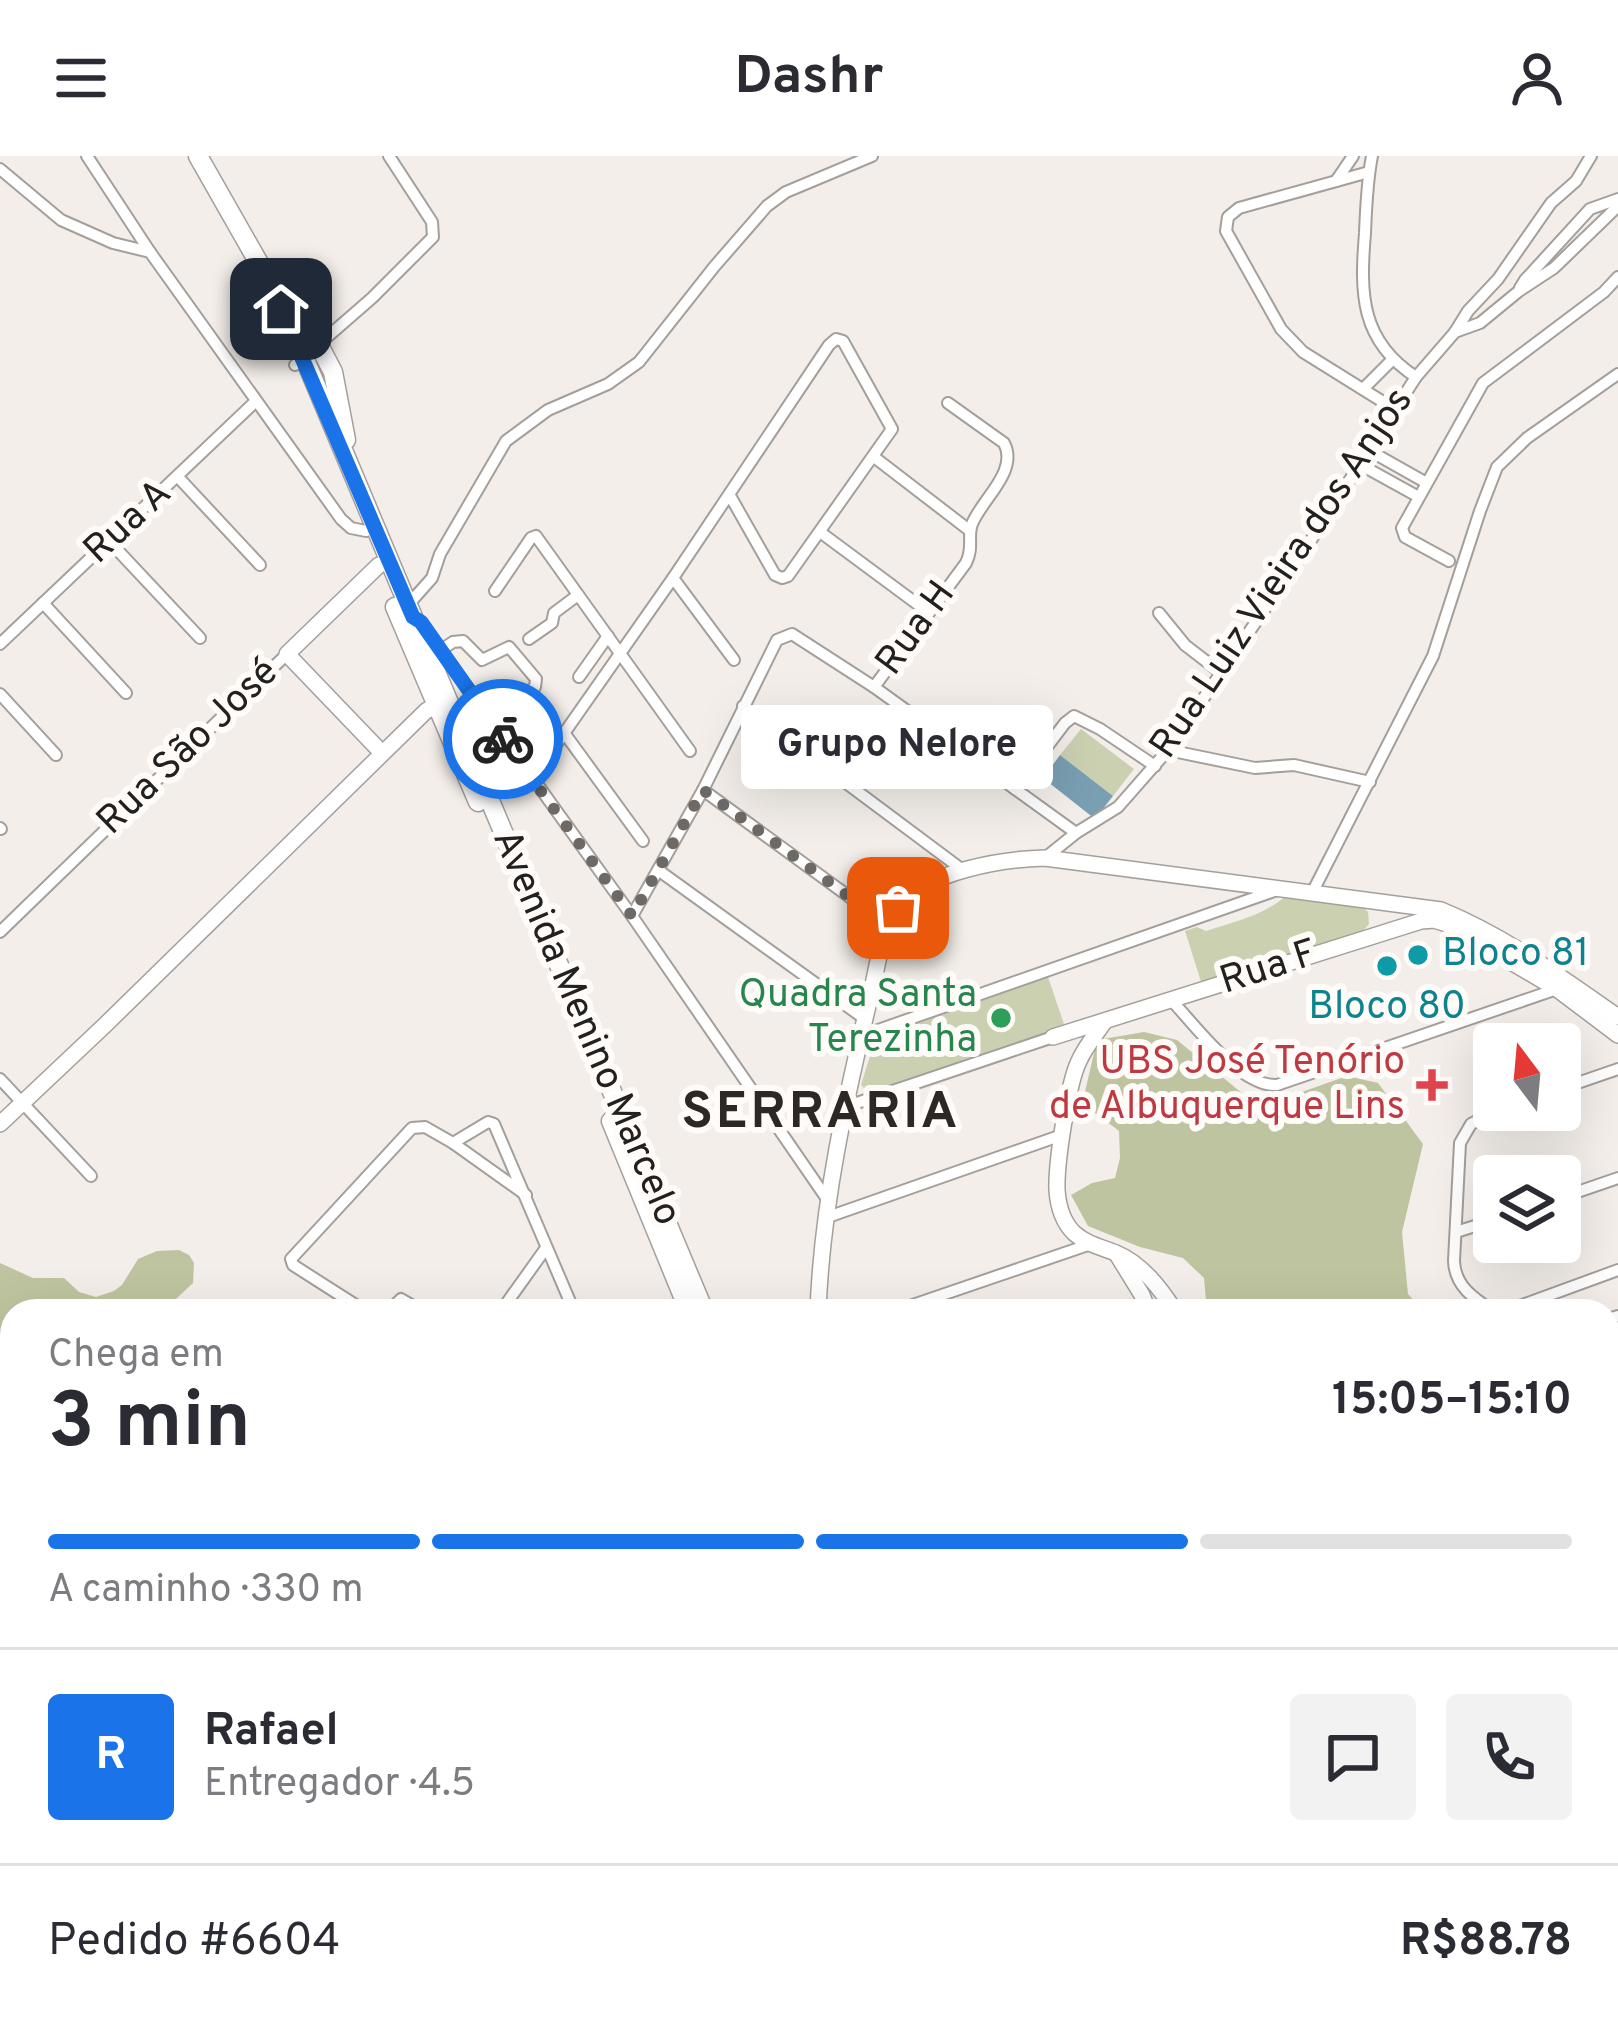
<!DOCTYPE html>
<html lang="pt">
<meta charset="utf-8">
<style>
body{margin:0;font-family:Overpass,sans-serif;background:#f2f2f3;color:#2b2b33;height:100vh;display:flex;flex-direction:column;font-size:45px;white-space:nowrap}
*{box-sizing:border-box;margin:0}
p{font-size:39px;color:#7c7c81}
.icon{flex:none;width:66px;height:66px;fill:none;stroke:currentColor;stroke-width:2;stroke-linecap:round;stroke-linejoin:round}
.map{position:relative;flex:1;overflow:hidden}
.sheet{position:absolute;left:0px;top:1143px;width:1620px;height:747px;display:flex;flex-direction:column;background:#fff;border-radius:36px 36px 0 0;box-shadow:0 12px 48px #0002}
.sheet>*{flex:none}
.needle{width:78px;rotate:344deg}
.fabs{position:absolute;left:1473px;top:867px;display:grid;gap:24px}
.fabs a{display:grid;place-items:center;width:108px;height:108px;border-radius:12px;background:#fff;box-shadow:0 12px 48px #0002;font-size:60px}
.pin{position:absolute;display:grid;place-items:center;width:102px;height:102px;color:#fff;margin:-51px;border-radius:24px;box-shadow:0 6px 18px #0006}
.courier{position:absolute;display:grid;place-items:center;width:120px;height:120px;margin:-60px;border:9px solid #1a73e8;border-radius:50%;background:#fff;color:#222;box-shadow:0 3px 15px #0007}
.bubble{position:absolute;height:84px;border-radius:12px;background:#fff;box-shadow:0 12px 48px #0002;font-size:39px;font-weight:700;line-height:84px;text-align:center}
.summary em{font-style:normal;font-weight:700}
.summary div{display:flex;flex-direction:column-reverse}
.summary{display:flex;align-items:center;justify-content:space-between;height:204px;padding:0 48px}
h1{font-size:78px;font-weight:700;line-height:90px}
.bar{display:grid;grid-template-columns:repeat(4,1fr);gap:18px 12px;align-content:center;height:144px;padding:0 48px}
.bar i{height:15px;border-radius:9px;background:#e1e1e2}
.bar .selected{background:#1a73e8}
.bar p{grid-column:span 4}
.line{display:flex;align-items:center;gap:30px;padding:0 48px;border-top:3px solid #e1e1e2}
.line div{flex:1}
.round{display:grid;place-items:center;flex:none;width:126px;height:126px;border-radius:12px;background:#f2f2f3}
header{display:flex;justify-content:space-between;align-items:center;height:156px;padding:0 48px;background:#fff;font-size:54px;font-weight:700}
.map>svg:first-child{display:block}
.green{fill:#cbd0b1}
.forest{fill:#bfc4a0}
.water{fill:#7a9fb2}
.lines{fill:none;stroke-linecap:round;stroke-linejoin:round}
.street-casing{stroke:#a49f9b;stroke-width:14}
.secondary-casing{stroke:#a49f9b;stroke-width:18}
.primary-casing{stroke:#a49f9b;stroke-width:21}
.street{stroke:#fff;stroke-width:10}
.secondary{stroke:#fff;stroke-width:15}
.primary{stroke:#fff;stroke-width:18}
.done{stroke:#6c6966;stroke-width:12;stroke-dasharray:0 21.6}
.route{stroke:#1a73e8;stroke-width:15}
.culture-dot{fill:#0f9aa8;stroke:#fefbf9;stroke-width:4.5}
.leisure-dot{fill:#2e9e5b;stroke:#fefbf9;stroke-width:4.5}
.health-dot{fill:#e0444e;stroke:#fefbf9;stroke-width:4.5}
.labels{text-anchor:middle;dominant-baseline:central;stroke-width:12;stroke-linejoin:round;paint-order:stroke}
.street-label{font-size:39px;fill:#23211f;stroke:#fefbf9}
.culture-label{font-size:39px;fill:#0d838f;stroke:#fefbf9;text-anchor:start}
.leisure-label{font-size:39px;fill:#27864d;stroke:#fefbf9;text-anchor:end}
.health-label{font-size:39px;fill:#be3a42;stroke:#fefbf9;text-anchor:end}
.district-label{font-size:51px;font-weight:bold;letter-spacing:3px;fill:#2c2925;stroke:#fefbf9}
</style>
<header><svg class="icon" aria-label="menu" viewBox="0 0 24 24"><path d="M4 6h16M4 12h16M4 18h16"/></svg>Dashr<svg class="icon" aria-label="person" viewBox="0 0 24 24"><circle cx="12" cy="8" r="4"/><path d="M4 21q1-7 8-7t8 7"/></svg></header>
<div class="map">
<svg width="1618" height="1888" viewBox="0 0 1618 1888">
<rect width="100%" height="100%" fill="#f3eee9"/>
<!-- green -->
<g class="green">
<polygon points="1081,573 1134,613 1113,640 1060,599"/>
<path d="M1286 740 1360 748 1368 756 1369 768 1363 775 1202 829 1185 775 1197 771 1206 775C1234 766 1264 759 1286 740Z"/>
<polygon points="1048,821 1066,874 870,938 861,929 874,887 883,880"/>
</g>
<!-- forest -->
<g class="forest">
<polygon points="1144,876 1177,884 1259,951 1347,920 1378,927 1423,988 1402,1076 1408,1138 1424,1155 1207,1155 1204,1122 1183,1102 1140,1091 1088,1070 1071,1039 1092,1027 1115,1022 1120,1002 1119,975 1090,953 1085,936 1097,884"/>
<polygon points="179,1094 189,1099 194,1107 193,1127 163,1155 12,1155 12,1256 0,1250 0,1107 33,1122 64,1122 79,1136 96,1141 114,1135 122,1129 138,1103 157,1095"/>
<polygon points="1608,1262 1618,1264 1618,1480 1608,1481"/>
<polygon points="0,1655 12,1657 12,1826 0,1843"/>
</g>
<!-- water -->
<polygon class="water" points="1060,599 1113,640 1095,663 1043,622"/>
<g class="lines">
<defs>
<g id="street">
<polyline points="87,0 150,96 341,363 351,372 366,375"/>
<path d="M1372 0C1367 25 1366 51 1365 77 1360 137 1360 185 1416 221"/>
<polyline points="0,13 61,64 113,87 150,96"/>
<polyline points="1369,16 1239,52 1228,61 1226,75 1281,173 1303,196 1396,254"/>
<polyline points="1336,25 1353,0"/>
<polyline points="1520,132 1525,124 1590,53 1618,43"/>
<polyline points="1455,176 1468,155 1498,123 1551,47 1576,25 1591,0"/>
<polyline points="295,209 372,142 433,81 432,66 389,0"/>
<polyline points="1363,233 1392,204"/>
<polyline points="1370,295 1425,326"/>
<polyline points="874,301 969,374"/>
<polyline points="1361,309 1417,340"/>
<polyline points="178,321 260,409"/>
<polyline points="820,376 928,456"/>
<polyline points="109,385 200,482"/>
<polyline points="1449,405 1405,381 1402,372 1483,227 1604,136 1618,121"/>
<polyline points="673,422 734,504"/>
<polyline points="495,435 531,382 536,380 690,595"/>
<polyline points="43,447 126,537"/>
<polyline points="408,449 432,422 440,398 506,285 548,254 608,228 639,206 714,111 767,50 786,36 872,0"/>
<polyline points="1159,457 1185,489 1220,516"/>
<polyline points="425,472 632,760 827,1043"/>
<polyline points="529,483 552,467 554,457 578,439"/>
<polyline points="0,488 256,245"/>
<polyline points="441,494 453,486 463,485 482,504 509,491 536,523 535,531 488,562"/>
<polyline points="579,521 608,480"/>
<path d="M874 531 966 407C974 391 967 381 972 368 982 343 1019 315 1004 287L948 247"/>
<polyline points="0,538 56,599"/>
<polyline points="743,550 964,715"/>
<polyline points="565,578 643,685"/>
<polyline points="1168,594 1255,612 1294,609 1370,626"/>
<polyline points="532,623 673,422 829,189 836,183 843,185 892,273 788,420 782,422 775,419 729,338"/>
<polyline points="1015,633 1065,567 1074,560 1100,573 1155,610"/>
<polyline points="703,634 888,769"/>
<polyline points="0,672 1,673"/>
<polyline points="1045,702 1076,677 1118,651 1168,594 1295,409 1416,221 1455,176 1480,167 1519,135 1554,112 1618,50"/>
<polyline points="658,714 865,863"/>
<polyline points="1312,737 1433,500 1480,355 1497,311 1527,282 1618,218"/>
<polyline points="632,760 703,634 777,484 792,478 874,531 1076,677"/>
<polyline points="0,776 287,498"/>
<path d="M1172 845C1196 870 1240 931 1277 929L1557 833"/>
<polyline points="861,880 1277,734"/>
<polyline points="0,923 91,1020"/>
<polyline points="1560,933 1618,913"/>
<polyline points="845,951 1053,881"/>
<polyline points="453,987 488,966 494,968 574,1155"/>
<polyline points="1560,1042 1618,1022"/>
<polyline points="825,1062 1062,979"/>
<polyline points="1456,1076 1494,1064"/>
<polyline points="252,1155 253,1154"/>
<polyline points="365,1155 293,1109 291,1103 412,972 425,971 453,987 526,1039"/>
<polyline points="389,1155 401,1143 422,1155"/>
<polyline points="501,1155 546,1092"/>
<polyline points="895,1155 1091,1088"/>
<path d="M1493 1155C1473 1142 1455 1130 1454 1105L1460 987 1471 968 1498 954"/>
<polyline points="1506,1155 1618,1114"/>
<polyline points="1608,1163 1618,1160"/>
<polyline points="0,1358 12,1347"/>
<polyline points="0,1517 12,1499"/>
<polyline points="1608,1526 1618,1525"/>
<polyline points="3,1864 17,1888"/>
<polyline points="167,1878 168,1888"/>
<polyline points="859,1878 875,1888"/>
<polyline points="998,1878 1015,1888"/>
<polyline points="1210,1878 1222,1888"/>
<polyline points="1418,1878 1434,1888"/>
<polyline points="109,1888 126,1878"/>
<polyline points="1308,1888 1315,1878"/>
<polyline points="1492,1888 1499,1878"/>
<polyline points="1582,1888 1588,1878"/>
</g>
<g id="secondary">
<polyline points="379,409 287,498 382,597"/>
<path d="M1105 865C1096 878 1085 891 1079 905 1068 927 1056 1008 1057 1034 1058 1049 1063 1066 1074 1077 1086 1088 1101 1091 1116 1097 1142 1108 1160 1132 1175 1155"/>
<polyline points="1053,881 1421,765 1434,764 1447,768 1557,833 1618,879"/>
<polyline points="0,968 104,870 426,555 444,544"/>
<polyline points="1118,1100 1142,1139 1148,1155"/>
<path d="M818 1155C822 1047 846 942 871 837 878 810 881 773 899 750 928 715 1002 703 1045 702L1441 754C1505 780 1562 822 1618 861"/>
<polyline points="803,1888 804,1878"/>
</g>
<g id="primary">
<polyline points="198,0 260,109 304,201 704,1155"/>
<polyline points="319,189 333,216 346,284"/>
<polyline points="395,451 478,646"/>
<polyline points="611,965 689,1155"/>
<polyline points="1096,1878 1107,1888"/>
<polyline points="1116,1878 1127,1888"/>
</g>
</defs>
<!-- street casing -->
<use href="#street" class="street-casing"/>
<!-- secondary casing -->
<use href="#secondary" class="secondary-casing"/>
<!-- primary casing -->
<use href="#primary" class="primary-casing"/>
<!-- street -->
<use href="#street" class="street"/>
<!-- secondary -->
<use href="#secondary" class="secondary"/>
<!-- primary -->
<use href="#primary" class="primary"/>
</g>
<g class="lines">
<!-- done -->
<polyline class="done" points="503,583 632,760 703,634 888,769 898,752"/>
<!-- route -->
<polyline class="route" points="281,153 413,461 421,466 503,583"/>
</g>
<!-- markers -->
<g class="culture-dot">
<circle cx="1418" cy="799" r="12"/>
<circle cx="1387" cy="810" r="12"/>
</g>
<circle class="leisure-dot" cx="1001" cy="862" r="12"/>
<path class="health-dot" d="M1426 911h12v12h12v12h-12v12h-12v-12h-12v-12h12z"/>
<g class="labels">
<!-- street labels -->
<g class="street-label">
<text transform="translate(129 367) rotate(-43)">Rua A</text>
<text transform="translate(1283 418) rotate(-56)">Rua Luiz Vieira dos Anjos</text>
<text transform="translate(917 473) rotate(-54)">Rua H</text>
<text transform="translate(189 592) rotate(-44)">Rua São José</text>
<text transform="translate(1269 813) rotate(-18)">Rua F</text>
<text transform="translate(585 872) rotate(67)">Avenida Menino Marcelo</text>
</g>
<!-- culture labels -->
<g class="culture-label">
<text x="1442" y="799">Bloco 81</text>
<text x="1387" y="852" text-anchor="middle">Bloco 80</text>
</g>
<!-- leisure labels -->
<g class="leisure-label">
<text x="977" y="840">Quadra Santa<tspan x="977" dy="45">Terezinha</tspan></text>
</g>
<!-- health labels -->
<g class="health-label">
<text x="1405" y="907">UBS José Tenório<tspan x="1405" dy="45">de Albuquerque Lins</tspan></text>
</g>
<!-- district labels -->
<g class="district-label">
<text x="821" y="958">SERRARIA</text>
</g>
</g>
</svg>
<div class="fabs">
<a><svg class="needle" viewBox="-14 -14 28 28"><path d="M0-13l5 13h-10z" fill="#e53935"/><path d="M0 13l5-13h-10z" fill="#7c7c81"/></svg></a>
<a><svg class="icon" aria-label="layers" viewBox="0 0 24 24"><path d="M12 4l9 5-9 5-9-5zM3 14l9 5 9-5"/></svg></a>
</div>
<div class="pin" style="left:898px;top:752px;background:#ea580c"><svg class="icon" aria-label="bag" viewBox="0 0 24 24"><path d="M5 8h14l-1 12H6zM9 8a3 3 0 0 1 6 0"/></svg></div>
<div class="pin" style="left:281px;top:153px;background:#1f2937"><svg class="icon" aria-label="home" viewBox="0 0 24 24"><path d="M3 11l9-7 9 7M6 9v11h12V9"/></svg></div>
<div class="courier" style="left:503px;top:583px"><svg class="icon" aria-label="bike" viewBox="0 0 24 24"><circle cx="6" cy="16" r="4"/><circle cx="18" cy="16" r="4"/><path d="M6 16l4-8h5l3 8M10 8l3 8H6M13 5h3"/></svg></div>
<div class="bubble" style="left:741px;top:549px;width:312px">Grupo Nelore</div>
<section class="sheet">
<div class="summary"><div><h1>3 min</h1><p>Chega em</p></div><em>15:05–15:10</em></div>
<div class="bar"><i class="selected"></i><i class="selected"></i><i class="selected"></i><i></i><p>A caminho · 330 m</p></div>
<div class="line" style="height:216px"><b class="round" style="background:#1a73e8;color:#fff">R</b><div><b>Rafael</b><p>Entregador · 4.5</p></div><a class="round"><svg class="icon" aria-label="chat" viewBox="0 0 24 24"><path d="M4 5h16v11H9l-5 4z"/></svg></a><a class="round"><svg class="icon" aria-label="phone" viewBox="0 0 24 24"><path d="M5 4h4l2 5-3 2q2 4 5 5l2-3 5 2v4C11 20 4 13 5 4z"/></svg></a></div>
<div class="line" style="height:156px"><div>Pedido #6604</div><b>R$88.78</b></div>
</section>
</div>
